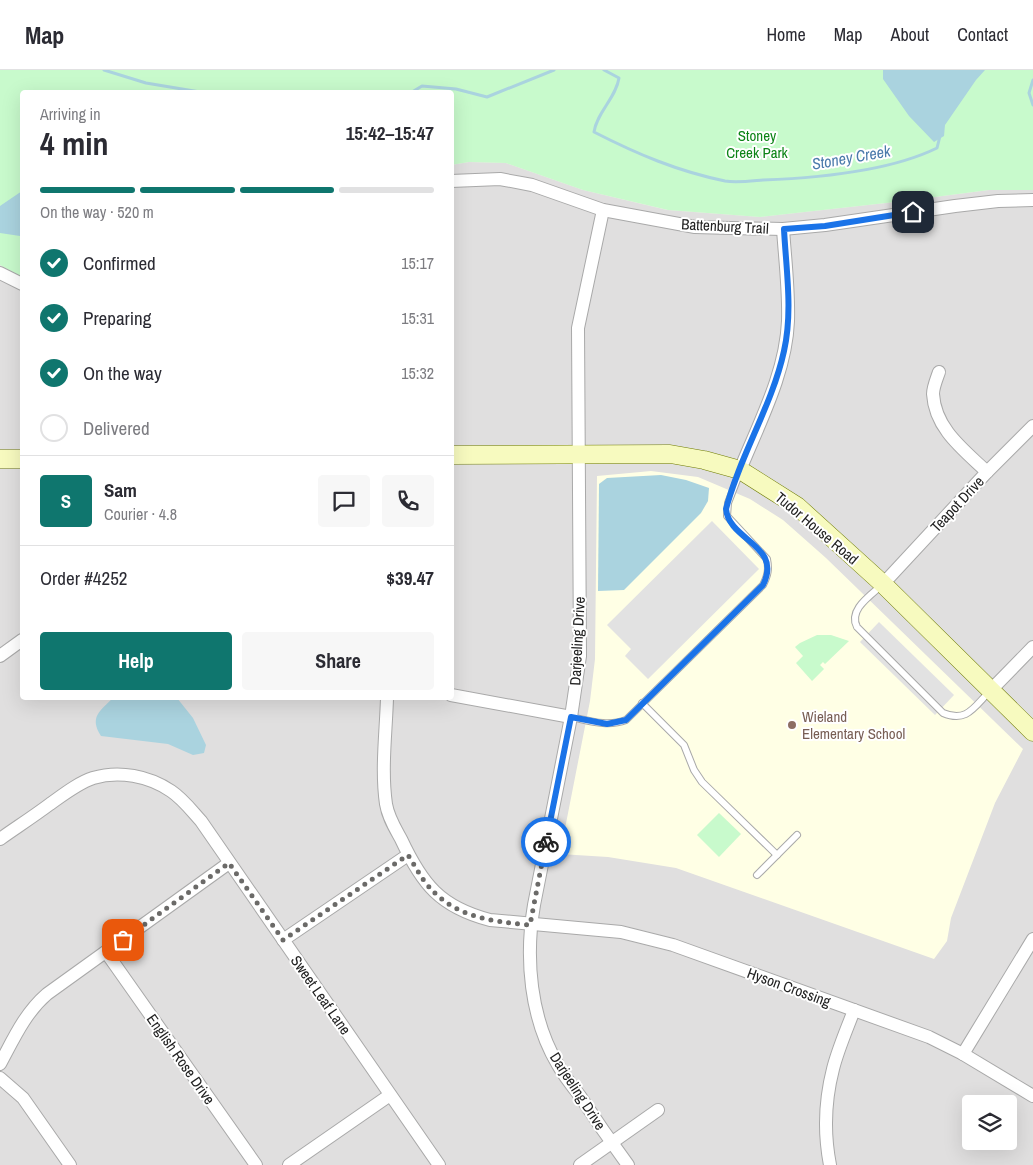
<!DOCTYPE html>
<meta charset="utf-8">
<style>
body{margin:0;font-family:"Archivo Narrow",sans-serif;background:#f7f7f7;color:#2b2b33;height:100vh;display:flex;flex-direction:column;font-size:19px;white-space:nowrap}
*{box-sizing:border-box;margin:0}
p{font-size:16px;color:#7c7c81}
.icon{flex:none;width:28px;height:28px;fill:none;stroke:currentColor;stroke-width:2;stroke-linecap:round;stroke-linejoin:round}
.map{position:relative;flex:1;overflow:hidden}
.panel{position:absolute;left:20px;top:20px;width:434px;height:610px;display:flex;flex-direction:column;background:#fff;border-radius:5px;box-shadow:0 5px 20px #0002}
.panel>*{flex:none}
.tools{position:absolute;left:962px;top:1025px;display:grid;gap:10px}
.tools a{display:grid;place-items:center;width:55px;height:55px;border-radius:5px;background:#fff;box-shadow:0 5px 20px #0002;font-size:25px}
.pin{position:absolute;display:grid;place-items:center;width:42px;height:42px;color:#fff;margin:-21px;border-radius:10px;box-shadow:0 2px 8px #0006}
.courier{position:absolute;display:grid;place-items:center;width:50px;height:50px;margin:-25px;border:4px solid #1a73e8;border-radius:50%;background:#fff;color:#222;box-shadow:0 1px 6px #0007}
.overview em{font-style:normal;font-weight:800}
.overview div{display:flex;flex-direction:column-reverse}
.overview{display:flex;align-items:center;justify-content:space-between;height:85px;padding:0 20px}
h1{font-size:32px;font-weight:800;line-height:38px}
.bar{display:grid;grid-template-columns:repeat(4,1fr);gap:8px 5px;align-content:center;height:60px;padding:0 20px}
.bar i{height:6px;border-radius:4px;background:#e1e1e2}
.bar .current{background:#0f766e}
.bar p{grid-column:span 4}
.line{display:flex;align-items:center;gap:12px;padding:0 20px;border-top:1px solid #e1e1e2}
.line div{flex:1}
.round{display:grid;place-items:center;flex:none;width:52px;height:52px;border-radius:5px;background:#f7f7f7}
ol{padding:0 20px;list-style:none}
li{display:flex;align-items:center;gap:15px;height:55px}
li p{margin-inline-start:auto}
li .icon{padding:5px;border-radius:50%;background:#0f766e;color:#fff;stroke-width:4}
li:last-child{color:#7c7c81}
li i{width:28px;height:28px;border:2px solid #e1e1e2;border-radius:50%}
.action{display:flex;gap:10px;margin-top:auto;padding:10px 20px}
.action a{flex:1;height:58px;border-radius:5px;background:#0f766e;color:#fff;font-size:20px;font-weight:800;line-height:58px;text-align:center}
.action a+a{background:#f7f7f7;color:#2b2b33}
header{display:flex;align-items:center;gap:30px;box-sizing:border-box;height:70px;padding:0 25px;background:#fff;border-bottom:1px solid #e1e1e2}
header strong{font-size:24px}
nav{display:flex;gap:28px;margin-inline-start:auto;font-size:18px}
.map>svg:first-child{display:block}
.residential{fill:#e0dfdf;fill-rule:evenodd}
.education{fill:#ffffe5}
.park{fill:#c8facc}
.parking{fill:#e2e2e2}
.water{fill:#aad3df}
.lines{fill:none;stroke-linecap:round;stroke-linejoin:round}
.stream{stroke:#aad3df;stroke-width:3}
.lane-casing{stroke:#a9a9a9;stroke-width:8}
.street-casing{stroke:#a9a9a9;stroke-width:14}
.secondary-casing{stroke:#707d05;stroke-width:19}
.lane{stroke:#fff;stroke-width:6}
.street{stroke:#fff;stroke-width:12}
.secondary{stroke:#f7fabf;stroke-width:18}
.done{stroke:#6b6a68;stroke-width:5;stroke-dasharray:0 9}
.route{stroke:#1a73e8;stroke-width:6}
.education-dot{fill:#8d6e63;stroke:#fff;stroke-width:2}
.labels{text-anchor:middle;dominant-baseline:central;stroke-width:4;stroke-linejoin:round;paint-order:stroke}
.park-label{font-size:15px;fill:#0c8416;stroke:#fff}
.street-label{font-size:15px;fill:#222;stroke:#fff}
.education-label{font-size:15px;fill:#785e54;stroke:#fff;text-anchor:start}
.water-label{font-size:16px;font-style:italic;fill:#4a7aab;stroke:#fff}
</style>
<header>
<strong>Map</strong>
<nav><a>Home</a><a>Map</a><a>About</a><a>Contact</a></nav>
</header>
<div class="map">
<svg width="1033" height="1095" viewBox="0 0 1033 1095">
<rect width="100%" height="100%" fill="#f2efe9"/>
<!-- residential -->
<path class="residential" d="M469 92 506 93 583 120 667 140 760 147 904 131 989 120H1033V1095H0V195L22 207V628H451V95ZM971 1034H1009V1071H971Z"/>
<!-- education -->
<polygon class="education" points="651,401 698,407 750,429 783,450 826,488 1023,679 995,733 951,848 947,871 934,889 676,798 608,787 560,784 590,631 595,589 597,406"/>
<!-- park -->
<g class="park">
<polygon points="0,0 1033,0 1033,120 989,120 904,131 760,147 668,140 583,120 506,93 469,92 451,95 451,22 22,22 22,207 0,195"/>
<polygon points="817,565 831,565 849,571 825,594 823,592 820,595 824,599 812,611 796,593 803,586 795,577 800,573"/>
<polygon points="719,743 741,764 719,787 697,765"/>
</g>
<!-- parking -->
<g class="parking">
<polygon points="712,451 759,499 648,609 625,586 631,579 607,555"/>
<polygon points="879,552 954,625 935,645 860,572"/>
</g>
<!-- water -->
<g class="water">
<polygon points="883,0 985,0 976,10 945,55 944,66 934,72 909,46 883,9"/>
<polygon points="22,121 22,169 20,166 0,163 0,136"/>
<polygon points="661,405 686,410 709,418 708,431 701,443 624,520 598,521 599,414 607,408"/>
<path d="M113 628H177L193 648 206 675 204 683 193 685 168 674 101 666C89 647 100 641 113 628Z"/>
</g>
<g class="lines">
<!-- stream -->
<g class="stream">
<polyline points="104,0 146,13 200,22"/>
<path d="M604 0 619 8C616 28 597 42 594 62 637 84 677 101 725 111 736 113 751 111 763 110 817 108 888 102 937 78L940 66"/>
<polyline points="1033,10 1029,23 1033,35"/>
<polyline points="412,22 422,16 456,19 487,27 554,0"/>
</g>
<defs>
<g id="lane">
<path d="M882 515C870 526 848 540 857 557L943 643C967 653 974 637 990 621"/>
<polyline points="642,633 684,675 694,700 702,712 777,785"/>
<path d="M571 647C590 651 608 657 626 650L763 515C768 505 769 499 767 489L727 446 728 433 740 402"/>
<polyline points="757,805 797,765"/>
</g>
<g id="street">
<polyline points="451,111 500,109 532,115 603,140 695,157 731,158 783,159 825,155 955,136 998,131 1033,130"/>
<path d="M603 140 578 258 580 586 571 647 534 835C525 888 530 948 558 995 564 1006 572 1016 580 1026 595 1049 611 1072 628 1095"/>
<polyline points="0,203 22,214"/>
<path d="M939 302C937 308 933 317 933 324 935 359 964 380 987 402"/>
<path d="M740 400C759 353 786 303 788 251 789 220 785 189 783 159"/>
<polyline points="883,514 987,402 1033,356"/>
<polyline points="0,586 22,570"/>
<polyline points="991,620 1033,577"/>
<polyline points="451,625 571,647"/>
<path d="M387 628C386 662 381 700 386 734 388 747 395 758 401 769 422 814 440 837 490 850L621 862 673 875 929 967 963 984 1033 1026"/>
<path d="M0 769C17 757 34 746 50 734 64 724 78 713 93 708 119 700 149 706 171 721 183 729 191 740 201 751L439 1095"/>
<polyline points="283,870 408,785"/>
<polyline points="106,882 256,1095"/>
<polyline points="963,984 1033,869"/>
<path d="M0 994C14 968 25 943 47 924L229 793"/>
<polyline points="0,1008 23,1028 70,1095"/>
<polyline points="289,1095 390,1025"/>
<polyline points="580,1095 658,1040"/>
<path d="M830 1095C824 1064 825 1030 833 999 838 979 847 959 854 940"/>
</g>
<g id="secondary">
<polyline points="451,385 670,384 704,390 740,400 797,436 883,514 1033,662"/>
<polyline points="0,389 22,389"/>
</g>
</defs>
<!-- lane casing -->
<use href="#lane" class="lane-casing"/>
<!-- street casing -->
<use href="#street" class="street-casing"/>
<!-- secondary casing -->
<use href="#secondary" class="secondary-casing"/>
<!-- lane -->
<use href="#lane" class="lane"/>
<!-- street -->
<use href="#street" class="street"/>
<!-- secondary -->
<use href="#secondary" class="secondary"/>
</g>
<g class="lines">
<!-- done -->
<path class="done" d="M123 870 229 793 283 870 408 785C414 794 419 804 425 812 452 847 489 851 530 855L546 772"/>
<!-- route -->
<path class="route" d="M546 772 571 647 607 654 626 650 763 515C783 475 729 471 726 439 740 385 772 336 784 281 793 241 786 199 784 159L825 156 913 142"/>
</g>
<!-- markers -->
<circle class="education-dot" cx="792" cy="655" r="5"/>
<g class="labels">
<!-- park labels -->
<g class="park-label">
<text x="757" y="65">Stoney<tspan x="757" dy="17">Creek Park</tspan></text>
</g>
<!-- street labels -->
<g class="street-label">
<text transform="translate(725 156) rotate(3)">Battenburg Trail</text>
<text transform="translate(957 434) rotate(-47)">Teapot Drive</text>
<text transform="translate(817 458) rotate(40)">Tudor House Road</text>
<text transform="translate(577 571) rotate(-87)">Darjeeling Drive</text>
<text transform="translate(789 917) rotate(20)">Hyson Crossing</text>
<text transform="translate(321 925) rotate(55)">Sweet Leaf Lane</text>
<text transform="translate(181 989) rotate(55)">English Rose Drive</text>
<text transform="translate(578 1021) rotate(57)">Darjeeling Drive</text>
</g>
<!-- education labels -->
<g class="education-label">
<text x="802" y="646">Wieland<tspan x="802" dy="17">Elementary School</tspan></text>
</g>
<!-- water labels -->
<g class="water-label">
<text transform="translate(851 87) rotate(-10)">Stoney Creek</text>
</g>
</g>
</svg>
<div class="tools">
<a><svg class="icon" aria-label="layers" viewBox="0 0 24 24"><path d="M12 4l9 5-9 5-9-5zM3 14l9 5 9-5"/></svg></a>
</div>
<div class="pin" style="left:123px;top:870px;background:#ea580c"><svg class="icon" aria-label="bag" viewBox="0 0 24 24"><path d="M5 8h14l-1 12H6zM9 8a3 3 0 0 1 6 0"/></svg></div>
<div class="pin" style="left:913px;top:142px;background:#1f2937"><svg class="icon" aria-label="home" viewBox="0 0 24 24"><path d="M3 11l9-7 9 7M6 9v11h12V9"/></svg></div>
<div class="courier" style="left:546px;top:772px"><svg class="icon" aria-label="bike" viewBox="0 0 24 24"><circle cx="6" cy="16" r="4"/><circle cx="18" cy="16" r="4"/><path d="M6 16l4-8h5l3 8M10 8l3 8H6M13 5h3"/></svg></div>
<section class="panel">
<div class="overview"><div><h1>4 min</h1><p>Arriving in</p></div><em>15:42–15:47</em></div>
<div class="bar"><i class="current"></i><i class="current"></i><i class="current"></i><i></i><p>On the way · 520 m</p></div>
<ol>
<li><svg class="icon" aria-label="check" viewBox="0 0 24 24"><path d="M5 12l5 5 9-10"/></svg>Confirmed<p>15:17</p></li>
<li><svg class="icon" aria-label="check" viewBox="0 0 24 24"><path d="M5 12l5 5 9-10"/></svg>Preparing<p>15:31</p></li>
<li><svg class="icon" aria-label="check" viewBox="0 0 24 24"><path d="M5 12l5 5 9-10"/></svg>On the way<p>15:32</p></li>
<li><i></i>Delivered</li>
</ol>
<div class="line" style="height:90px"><b class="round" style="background:#0f766e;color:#fff">S</b><div><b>Sam</b><p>Courier · 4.8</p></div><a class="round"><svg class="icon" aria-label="chat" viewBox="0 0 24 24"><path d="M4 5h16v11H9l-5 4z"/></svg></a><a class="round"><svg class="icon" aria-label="phone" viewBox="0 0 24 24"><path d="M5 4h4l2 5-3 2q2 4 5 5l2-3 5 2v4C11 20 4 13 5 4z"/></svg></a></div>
<div class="line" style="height:65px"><div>Order #4252</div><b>$39.47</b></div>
<div class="action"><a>Help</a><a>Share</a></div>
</section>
</div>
